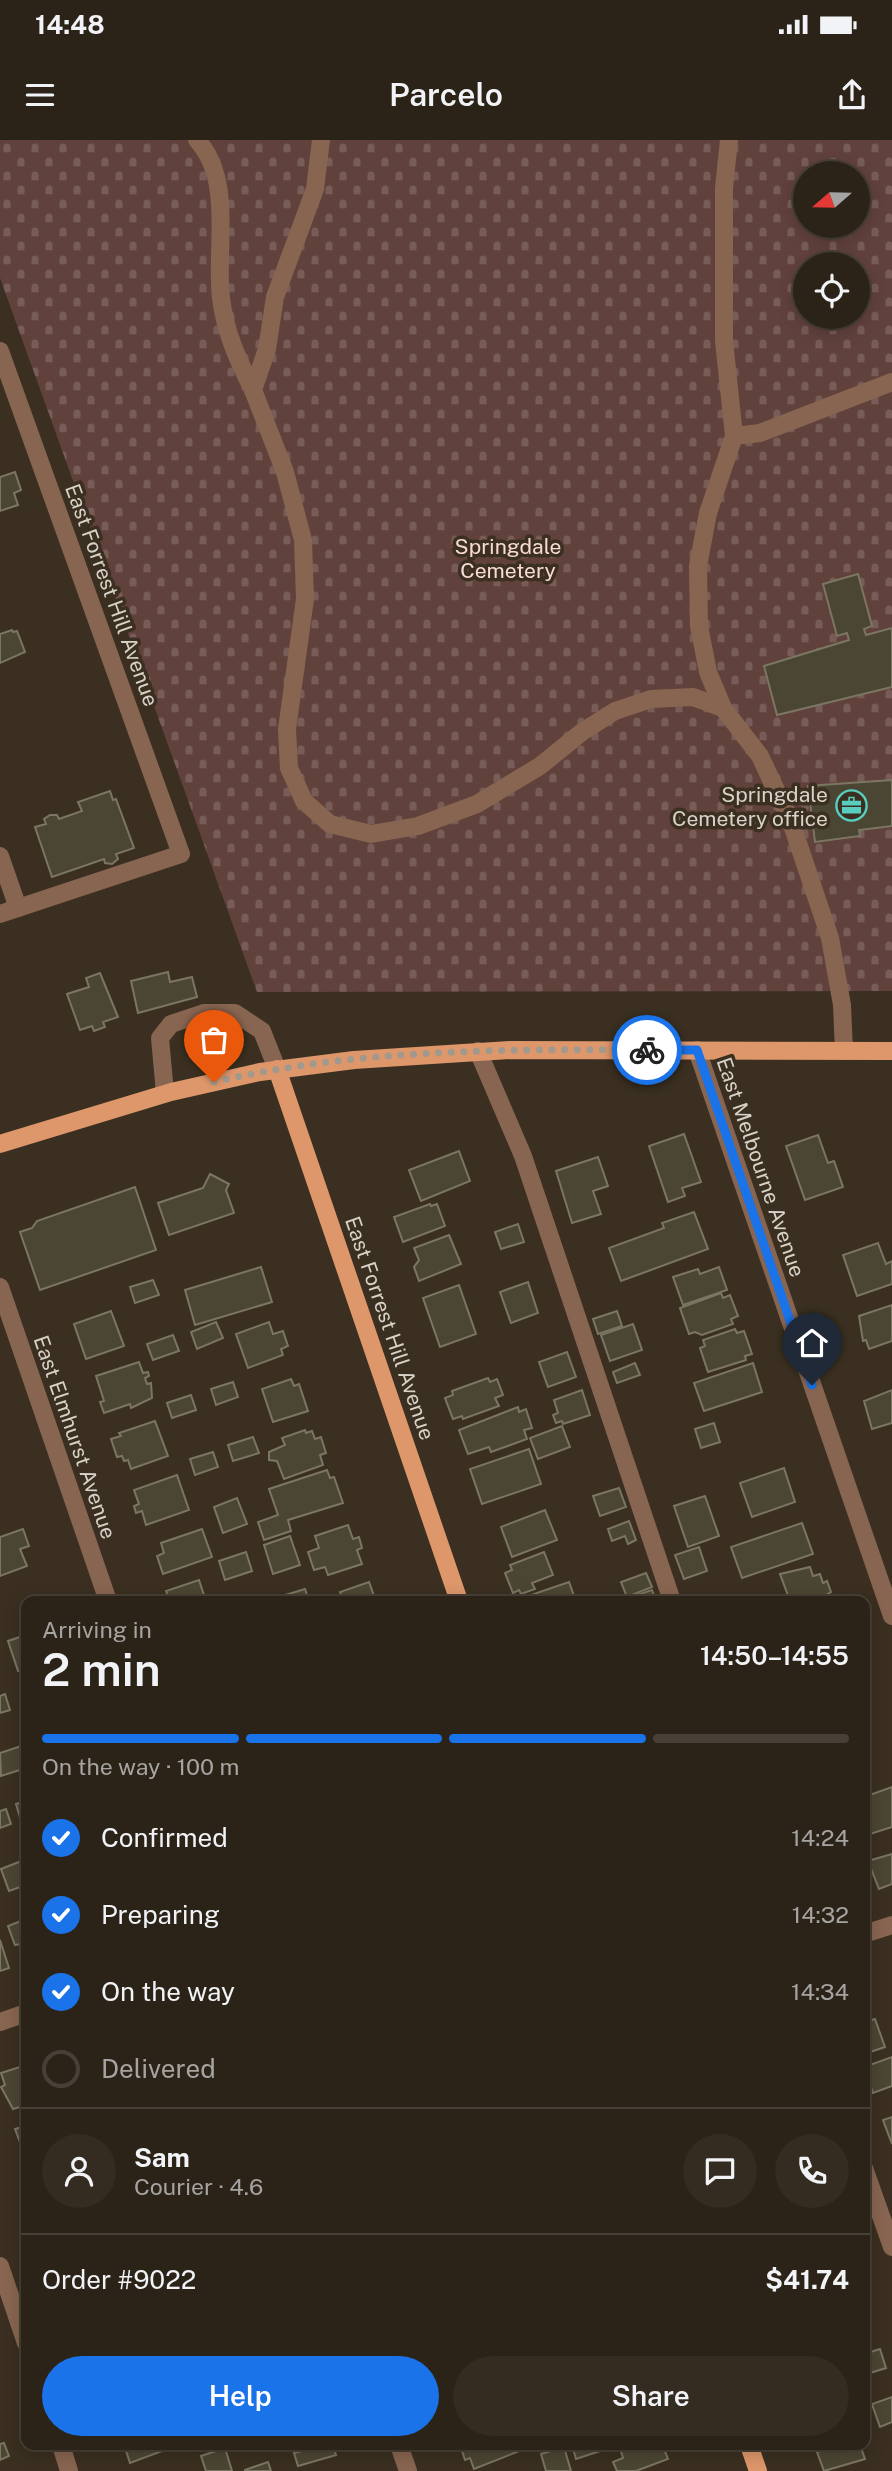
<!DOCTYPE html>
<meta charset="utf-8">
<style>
body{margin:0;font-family:"Public Sans",sans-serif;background:#342b21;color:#f1f3f6;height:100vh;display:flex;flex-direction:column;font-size:26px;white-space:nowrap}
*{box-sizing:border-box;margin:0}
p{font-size:23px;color:#a6a4a2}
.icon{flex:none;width:38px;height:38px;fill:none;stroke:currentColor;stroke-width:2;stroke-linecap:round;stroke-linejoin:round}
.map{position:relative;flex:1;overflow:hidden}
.details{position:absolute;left:21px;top:1456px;width:849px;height:854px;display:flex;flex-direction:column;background:#2c2318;border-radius:14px;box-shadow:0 4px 18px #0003,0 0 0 2px #484037}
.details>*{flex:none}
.needle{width:46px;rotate:250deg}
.tools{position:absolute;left:793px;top:21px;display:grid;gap:14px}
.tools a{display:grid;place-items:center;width:77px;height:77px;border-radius:50%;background:#2c2318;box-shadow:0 4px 18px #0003,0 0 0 2px #484037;font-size:35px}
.pin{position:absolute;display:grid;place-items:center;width:60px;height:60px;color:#fff;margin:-72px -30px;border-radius:50% 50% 50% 0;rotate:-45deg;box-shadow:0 0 7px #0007}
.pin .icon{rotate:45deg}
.courier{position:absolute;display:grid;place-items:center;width:70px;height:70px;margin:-35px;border:5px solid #1a73e8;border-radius:50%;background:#fff;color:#222;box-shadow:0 2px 9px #0007}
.summary em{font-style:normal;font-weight:600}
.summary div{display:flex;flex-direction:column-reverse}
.summary{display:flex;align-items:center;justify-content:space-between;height:119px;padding:0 21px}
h1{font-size:46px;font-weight:600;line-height:52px}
.bar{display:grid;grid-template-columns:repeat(4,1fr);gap:10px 7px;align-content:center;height:84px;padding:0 21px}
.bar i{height:9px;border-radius:5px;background:#484037}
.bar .on{background:#1a73e8}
.bar p{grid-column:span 4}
.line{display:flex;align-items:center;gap:18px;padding:0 21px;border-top:2px solid #484037}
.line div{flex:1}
.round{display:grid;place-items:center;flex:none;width:74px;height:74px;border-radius:37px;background:#342b21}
ol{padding:0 21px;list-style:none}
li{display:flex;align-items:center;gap:21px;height:77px}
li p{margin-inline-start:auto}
li .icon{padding:7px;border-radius:50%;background:#1a73e8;color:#fff;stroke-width:4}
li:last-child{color:#a6a4a2}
li i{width:38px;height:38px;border:4px solid #484037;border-radius:50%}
.cta{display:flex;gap:14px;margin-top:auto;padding:14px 21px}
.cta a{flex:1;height:80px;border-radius:42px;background:#1a73e8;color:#fff;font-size:28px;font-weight:600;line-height:80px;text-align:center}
.cta a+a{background:#342b21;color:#f1f3f6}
.status{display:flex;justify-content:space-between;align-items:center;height:49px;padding:0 35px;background:#2c2318;direction:ltr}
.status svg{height:19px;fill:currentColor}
header{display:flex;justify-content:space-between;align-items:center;height:91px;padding:0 21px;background:#2c2318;font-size:32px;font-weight:600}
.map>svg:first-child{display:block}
.cemetery{fill:url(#cemetery-stones);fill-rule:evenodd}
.building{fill:#4b4633;stroke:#7b7662;stroke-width:2}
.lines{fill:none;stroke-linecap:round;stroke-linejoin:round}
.minor{stroke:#886550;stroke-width:18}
.major{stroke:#de966b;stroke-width:18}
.done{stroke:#a1998d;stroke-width:7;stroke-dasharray:0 12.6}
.route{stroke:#1a73e8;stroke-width:9}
.labels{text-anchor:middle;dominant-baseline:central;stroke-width:7;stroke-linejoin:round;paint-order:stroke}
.park-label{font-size:21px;fill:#fadad4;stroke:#3a2f20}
.street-label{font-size:21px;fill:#d9d2c8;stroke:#3a2f20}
.poi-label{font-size:21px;fill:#d9d2c8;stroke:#3a2f20;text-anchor:end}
</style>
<div class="status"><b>14:48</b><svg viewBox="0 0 49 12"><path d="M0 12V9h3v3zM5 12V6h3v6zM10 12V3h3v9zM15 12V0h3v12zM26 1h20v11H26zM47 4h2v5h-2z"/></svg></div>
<header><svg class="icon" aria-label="menu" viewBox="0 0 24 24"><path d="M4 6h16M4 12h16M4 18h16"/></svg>Parcelo<svg class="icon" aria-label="share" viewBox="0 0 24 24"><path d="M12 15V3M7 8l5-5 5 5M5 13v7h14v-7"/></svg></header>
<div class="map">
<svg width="892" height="2331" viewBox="0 0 892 2331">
<defs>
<pattern id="cemetery-stones" width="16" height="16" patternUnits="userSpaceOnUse" patternTransform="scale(1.75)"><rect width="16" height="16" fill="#61413c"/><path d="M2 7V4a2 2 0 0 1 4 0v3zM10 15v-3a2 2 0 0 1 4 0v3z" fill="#775c57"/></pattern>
</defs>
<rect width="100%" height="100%" fill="#3a2f20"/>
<!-- cemetery -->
<path class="cemetery" d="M0 0H892V851L257 852 0 138ZM805 33H858V86H805ZM805 124H858V177H805Z"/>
<!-- building -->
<g class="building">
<polygon points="15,332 21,350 14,353 18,365 0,371 0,337"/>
<polygon points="858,434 872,486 864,489 866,495 892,488 892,547 777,575 764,526 849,500 847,493 837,496 823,444"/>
<polygon points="12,490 13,492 17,491 25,512 0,523 0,494"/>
<polygon points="892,640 892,686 859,690 860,696 815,702 808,646"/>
<polygon points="110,651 113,660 116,659 134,708 116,714 118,719 112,724 105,723 104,719 52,737 35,687 46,684 44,679 50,675 57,675 59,679 82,671 78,662"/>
<polygon points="168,832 170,842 192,837 197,857 138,873 131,841"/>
<polygon points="100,833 118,877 103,882 105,887 94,891 92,886 80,890 67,854 89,847 86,838"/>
<polygon points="684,994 701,1042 682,1048 685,1056 668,1062 649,1006"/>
<polygon points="818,995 828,1023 834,1021 843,1047 805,1060 786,1006"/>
<polygon points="459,1011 470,1041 421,1061 409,1030"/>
<polygon points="598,1017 608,1046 593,1051 601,1074 572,1083 556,1031"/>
<polygon points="210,1034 229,1044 226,1050 234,1073 169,1095 158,1063 203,1048"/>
<polygon points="135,1047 156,1110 40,1150 20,1092 32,1088 37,1081"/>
<polygon points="430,1064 431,1066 437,1064 445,1086 403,1102 394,1077"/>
<polygon points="694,1072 708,1109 621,1141 609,1108 664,1088 662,1083"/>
<polygon points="518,1084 524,1102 501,1109 495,1092"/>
<polygon points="449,1095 461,1124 419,1141 414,1127 419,1120 414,1108"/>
<polygon points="878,1103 886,1124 892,1121 892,1144 857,1156 843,1115"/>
<polygon points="261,1127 272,1162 195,1185 185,1150"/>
<polygon points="719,1127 727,1150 683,1165 673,1137 698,1129 700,1134"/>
<polygon points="153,1140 159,1155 135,1163 130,1147"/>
<polygon points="528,1142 538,1173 511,1183 500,1152"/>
<polygon points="459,1145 476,1194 440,1207 423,1158"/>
<polygon points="721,1153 723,1158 730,1155 738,1176 731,1179 733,1184 702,1195 695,1192 689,1194 680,1168"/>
<polygon points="892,1165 892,1201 869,1209 866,1200 863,1201 859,1176"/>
<polygon points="111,1171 124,1206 86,1219 74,1184"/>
<polygon points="617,1171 622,1186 598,1194 593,1179"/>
<polygon points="216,1182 223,1198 197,1209 191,1192"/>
<polygon points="269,1182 273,1194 283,1191 288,1206 281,1209 283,1215 248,1228 236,1194"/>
<polygon points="633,1184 642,1210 610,1221 601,1195"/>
<polygon points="735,1189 737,1193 744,1191 752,1214 745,1216 746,1220 708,1232 700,1208 705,1206 703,1200"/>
<polygon points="173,1195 179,1211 153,1220 147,1204"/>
<polygon points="567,1212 576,1237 548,1247 539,1222"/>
<polygon points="139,1222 143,1233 148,1232 149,1236 145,1238 147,1244 151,1243 152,1258 131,1268 130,1264 104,1273 100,1262 104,1261 96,1236"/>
<polygon points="635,1223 640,1235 617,1243 613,1232"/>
<polygon points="753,1223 762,1252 704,1271 694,1243"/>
<polygon points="488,1238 490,1242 497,1239 503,1255 495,1258 499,1266 463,1279 462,1276 453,1279 445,1258 453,1255 452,1251"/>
<polygon points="291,1239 294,1246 299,1244 308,1271 273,1282 262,1249"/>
<polygon points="233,1242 238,1257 216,1265 211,1249"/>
<polygon points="582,1250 590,1275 563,1284 562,1281 556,1283 553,1275 558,1273 554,1260"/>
<polygon points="892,1250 892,1283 872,1289 864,1261"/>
<polygon points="191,1255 196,1270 172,1278 167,1263"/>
<polygon points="518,1267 519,1272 526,1269 532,1288 524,1290 527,1299 491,1312 489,1307 468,1314 459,1290"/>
<polygon points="155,1281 168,1316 131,1329 128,1320 124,1321 122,1316 117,1317 111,1299 121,1296 119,1293"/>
<polygon points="714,1283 720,1302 701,1308 695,1289"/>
<polygon points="562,1286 570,1307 538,1319 530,1298"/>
<polygon points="305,1290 306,1293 312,1291 315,1299 321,1297 326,1313 320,1315 323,1325 284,1339 277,1321 269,1320 269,1312 285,1305 282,1298"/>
<polygon points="253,1297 259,1313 233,1321 228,1305"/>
<polygon points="529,1309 541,1344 482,1364 470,1329"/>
<polygon points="213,1312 218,1327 195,1335 190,1319"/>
<polygon points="784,1328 795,1362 752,1377 740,1343"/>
<polygon points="327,1330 330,1338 334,1337 343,1363 288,1380 291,1391 264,1400 258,1382 278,1375 269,1349"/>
<polygon points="177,1335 189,1370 146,1385 142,1371 136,1373 134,1366 139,1364 134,1350"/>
<polygon points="619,1348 626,1367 600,1376 593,1356"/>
<polygon points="705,1356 719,1396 688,1407 674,1366"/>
<polygon points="237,1358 247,1384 223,1393 214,1367"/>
<polygon points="545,1370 557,1400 512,1417 501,1387"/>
<polygon points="629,1381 636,1400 628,1404 625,1396 612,1401 608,1389"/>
<polygon points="802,1383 813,1414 742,1438 731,1407"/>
<polygon points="348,1385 353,1399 359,1397 362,1408 357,1410 362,1424 328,1435 325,1427 314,1430 308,1412 319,1408 315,1396"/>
<polygon points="23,1389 29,1406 20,1409 27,1426 0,1436 0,1397"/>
<polygon points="202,1389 212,1417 163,1434 157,1416 164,1413 161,1403"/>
<polygon points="290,1396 300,1425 273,1434 264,1405"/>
<polygon points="699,1407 707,1431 684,1439 675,1415"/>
<polygon points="246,1412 252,1431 225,1440 219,1421"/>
<polygon points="544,1412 553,1435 532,1443 535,1449 521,1454 519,1450 513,1453 505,1433 512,1430 510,1425"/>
<polygon points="810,1427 813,1436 820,1434 823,1443 827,1441 831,1452 816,1461 790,1461 780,1434"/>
<polygon points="646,1433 652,1447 627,1457 621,1442"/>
<polygon points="199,1440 206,1461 170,1461 166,1451"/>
<polygon points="369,1442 376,1461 343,1461 340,1452"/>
<polygon points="569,1442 576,1461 520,1461 526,1459 525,1457"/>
<polygon points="305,1449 309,1461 284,1461 282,1456"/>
<polygon points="652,1450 656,1461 630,1461 628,1458"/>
<polygon points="26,1495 26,1528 18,1531 8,1501"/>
<polygon points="5,1554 10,1570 0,1573 0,1556"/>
<polygon points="21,1606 26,1628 1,1636 0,1613"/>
<polygon points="892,1647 892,1687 864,1696 864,1657"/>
<polygon points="26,1661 26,1695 25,1695 16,1664"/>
<polygon points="6,1669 11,1684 0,1688 0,1671"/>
<polygon points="892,1714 892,1744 879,1749 868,1721"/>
<polygon points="24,1720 26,1745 9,1751 1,1729"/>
<polygon points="26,1779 26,1803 15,1805 8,1786"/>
<polygon points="0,1800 9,1828 0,1831"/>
<polygon points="875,1879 885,1907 864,1914 864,1882"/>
<polygon points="892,1917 892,1946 873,1953 864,1927"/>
<polygon points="26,1925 26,1965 13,1969 1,1947 5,1945 1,1933"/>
<polygon points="892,1977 892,2004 883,1980"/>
<polygon points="26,1986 26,2018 15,1989"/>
<polygon points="880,2209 886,2228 864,2235 864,2214"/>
<polygon points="892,2257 892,2282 880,2287 872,2264"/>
<polygon points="4,2303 9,2316 0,2320 0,2304"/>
<polygon points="124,2305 163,2305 165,2310 130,2323"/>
<polygon points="299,2305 333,2305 336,2315 298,2326 294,2313 302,2311"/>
<polygon points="460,2305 520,2305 522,2310 474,2329 470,2318 465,2320"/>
<polygon points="572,2305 598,2305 600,2311 576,2319"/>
<polygon points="619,2305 668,2305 664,2309 668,2319 636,2331 617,2331 613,2322 623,2318"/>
<polygon points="825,2305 860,2305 865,2319 824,2331 817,2312 826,2309"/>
<polygon points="564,2307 571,2331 546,2331 541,2314"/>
<polygon points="225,2308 232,2331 206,2331 201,2316"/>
<polygon points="268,2322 271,2331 245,2331 245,2330"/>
</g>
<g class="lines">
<!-- minor -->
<g class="minor">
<path d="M197 0C234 40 215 109 221 158 225 192 238 220 253 250"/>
<polyline points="321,0 315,49 275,157 267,209 253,250 285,332 303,400 305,459 287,589 289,628 304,661 330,684 371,694 418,686 477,664 540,626 582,592 615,571 651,559 693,557 723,568"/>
<polyline points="729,0 724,48 724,201 734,296 708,373 698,426 699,486 708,532 723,568 760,616 791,682 830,798 842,865 844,911"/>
<polyline points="0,211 181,714 0,774"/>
<polyline points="734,296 760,293 892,242"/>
<polyline points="0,716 18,768"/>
<polyline points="697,910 892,1476"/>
<polyline points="478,911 523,1016 672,1461"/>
<polyline points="165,953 160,898 171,884 204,873 235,873 262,891 277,929"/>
<polyline points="0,1147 108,1461"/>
<polyline points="864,1794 892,1785"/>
<polyline points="0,1882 26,1873"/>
<polyline points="864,2028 892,2107"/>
<polyline points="0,2126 26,2203"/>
<polyline points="61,2305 69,2331"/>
<polyline points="399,2305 408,2331"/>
</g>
<!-- major -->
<g class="major">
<polyline points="277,929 459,1461"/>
<polyline points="0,1004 171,952 260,932 354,920 510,910 892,911"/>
<polyline points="749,2305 758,2331"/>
</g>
</g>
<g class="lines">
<!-- done -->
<path class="done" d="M214 942C356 909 502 909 647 910"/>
<!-- route -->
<polyline class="route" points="647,910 697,910 812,1245"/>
</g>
<!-- icons -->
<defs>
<symbol id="office-ring" viewBox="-11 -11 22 22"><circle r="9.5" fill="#3a2f20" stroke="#59cebe" stroke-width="1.5"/><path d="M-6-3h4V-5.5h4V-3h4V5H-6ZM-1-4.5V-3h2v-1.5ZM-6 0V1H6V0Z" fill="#59cebe"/></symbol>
</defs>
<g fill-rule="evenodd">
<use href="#office-ring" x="834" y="648" width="35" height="35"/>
</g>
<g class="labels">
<!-- park labels -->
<g class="park-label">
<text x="508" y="406">Springdale<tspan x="508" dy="24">Cemetery</tspan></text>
</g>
<!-- street labels -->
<g class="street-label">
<text transform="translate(112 455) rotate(70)">East Forrest Hill Avenue</text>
<text transform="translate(761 1027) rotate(71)">East Melbourne Avenue</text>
<text transform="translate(390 1188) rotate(71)">East Forrest Hill Avenue</text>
<text transform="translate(75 1297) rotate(71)">East Elmhurst Avenue</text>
</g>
<!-- poi labels -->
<g class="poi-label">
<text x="828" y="654">Springdale<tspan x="828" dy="24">Cemetery office</tspan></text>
</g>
</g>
</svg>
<div class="tools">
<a><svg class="needle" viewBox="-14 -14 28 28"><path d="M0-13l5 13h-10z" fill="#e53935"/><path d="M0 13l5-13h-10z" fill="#a6a4a2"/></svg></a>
<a><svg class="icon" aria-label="locate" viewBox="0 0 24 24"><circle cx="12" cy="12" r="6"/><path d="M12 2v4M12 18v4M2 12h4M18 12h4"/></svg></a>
</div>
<div class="pin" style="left:214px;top:942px;background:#ea580c"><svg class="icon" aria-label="bag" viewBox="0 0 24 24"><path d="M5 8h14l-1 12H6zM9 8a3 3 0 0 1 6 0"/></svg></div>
<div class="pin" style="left:812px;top:1245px;background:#1f2937"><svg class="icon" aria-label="home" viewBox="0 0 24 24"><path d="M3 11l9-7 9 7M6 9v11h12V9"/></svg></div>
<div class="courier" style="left:647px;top:910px"><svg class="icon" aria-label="bike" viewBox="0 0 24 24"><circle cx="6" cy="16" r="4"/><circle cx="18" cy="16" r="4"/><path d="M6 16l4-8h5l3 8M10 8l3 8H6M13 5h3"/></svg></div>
<section class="details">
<div class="summary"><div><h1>2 min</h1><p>Arriving in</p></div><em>14:50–14:55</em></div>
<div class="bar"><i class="on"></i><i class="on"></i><i class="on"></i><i></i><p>On the way · 100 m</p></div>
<ol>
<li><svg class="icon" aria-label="check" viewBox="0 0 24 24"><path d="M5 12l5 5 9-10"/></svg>Confirmed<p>14:24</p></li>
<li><svg class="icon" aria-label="check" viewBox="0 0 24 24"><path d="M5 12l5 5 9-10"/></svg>Preparing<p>14:32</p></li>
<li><svg class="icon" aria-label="check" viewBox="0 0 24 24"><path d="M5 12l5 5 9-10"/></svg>On the way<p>14:34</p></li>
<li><i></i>Delivered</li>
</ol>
<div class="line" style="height:126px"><a class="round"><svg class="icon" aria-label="person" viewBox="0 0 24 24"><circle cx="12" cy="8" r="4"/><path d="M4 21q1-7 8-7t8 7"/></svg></a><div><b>Sam</b><p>Courier · 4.6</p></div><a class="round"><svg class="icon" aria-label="chat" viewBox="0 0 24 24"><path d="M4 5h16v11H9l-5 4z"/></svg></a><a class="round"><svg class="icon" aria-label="phone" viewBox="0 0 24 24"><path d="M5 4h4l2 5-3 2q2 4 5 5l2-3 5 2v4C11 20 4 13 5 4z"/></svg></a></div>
<div class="line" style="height:91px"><div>Order #9022</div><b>$41.74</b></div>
<div class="cta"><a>Help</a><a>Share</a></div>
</section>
</div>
